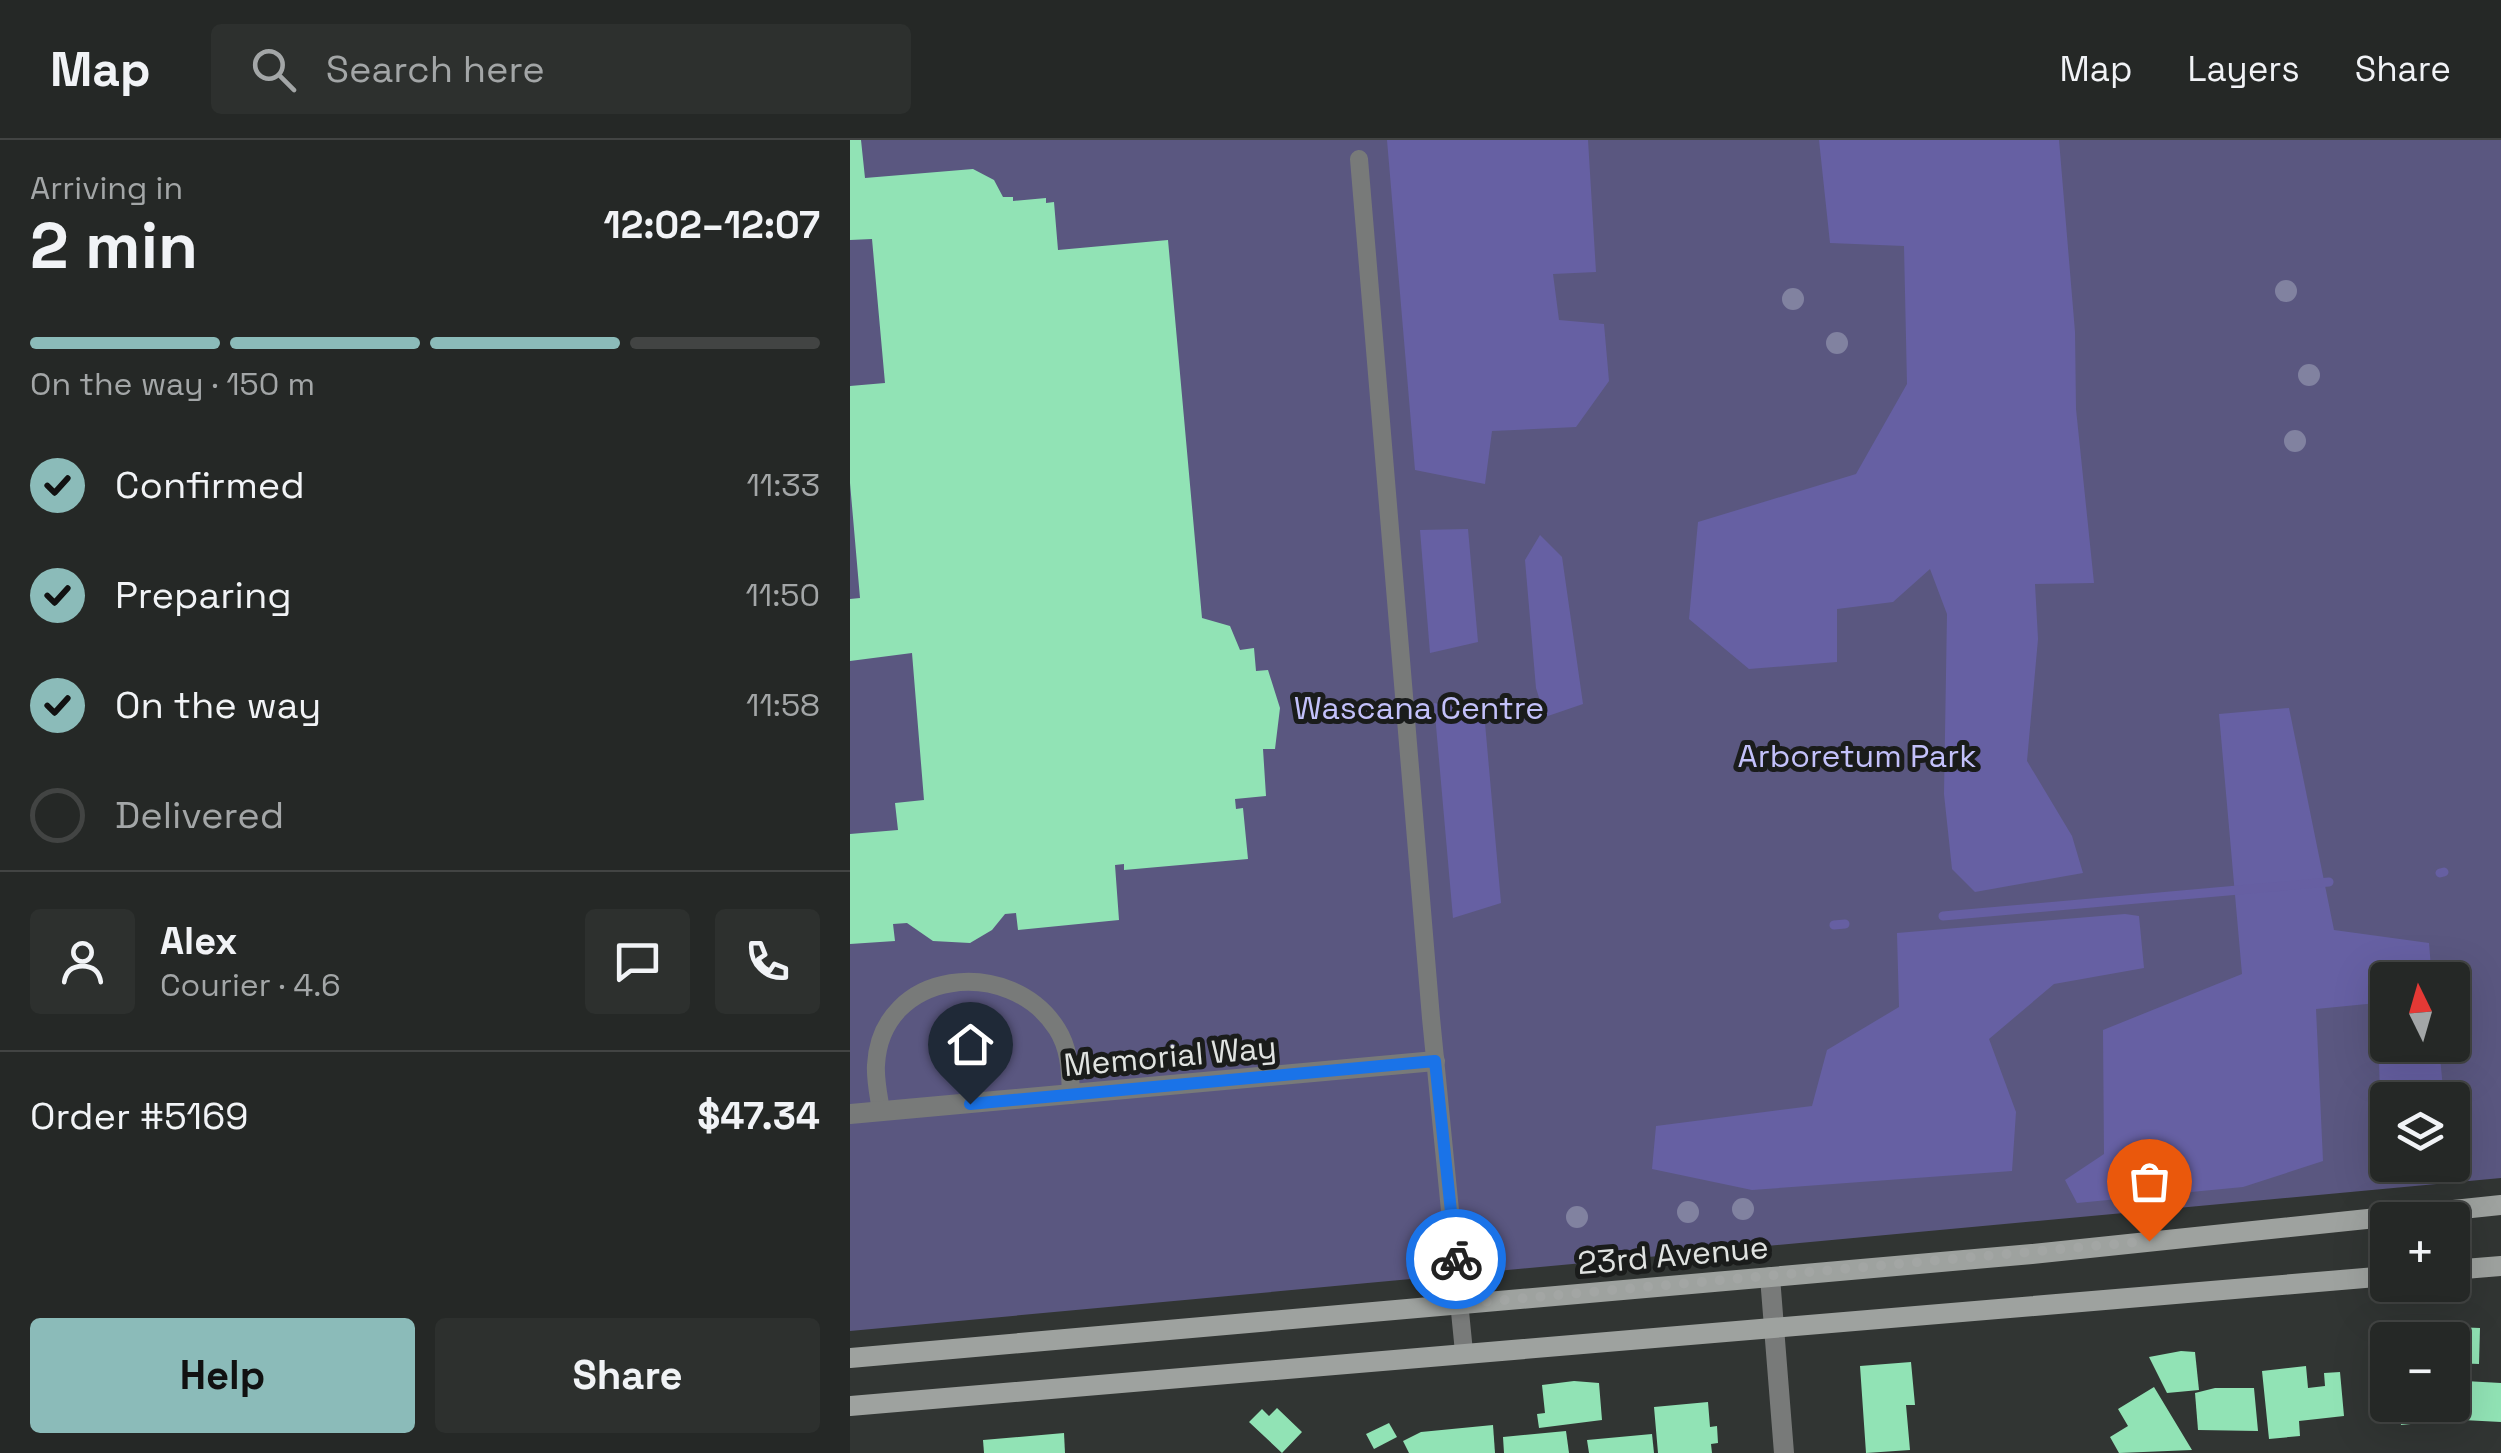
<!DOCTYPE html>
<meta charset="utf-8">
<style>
body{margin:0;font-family:"Space Grotesk",sans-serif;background:#2d302e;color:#f1f3f6;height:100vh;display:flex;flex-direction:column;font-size:38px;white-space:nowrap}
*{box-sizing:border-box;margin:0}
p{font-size:32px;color:#a3a6a7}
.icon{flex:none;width:55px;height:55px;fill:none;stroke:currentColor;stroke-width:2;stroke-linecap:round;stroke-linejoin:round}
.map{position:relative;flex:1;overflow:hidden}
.side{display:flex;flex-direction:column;background:#252826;width:850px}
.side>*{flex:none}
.needle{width:65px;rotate:355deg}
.fabs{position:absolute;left:1520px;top:822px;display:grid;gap:20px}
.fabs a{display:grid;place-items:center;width:100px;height:100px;border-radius:10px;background:#252826;box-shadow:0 10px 40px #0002,0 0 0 2px #424443;font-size:50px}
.pin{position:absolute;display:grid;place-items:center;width:85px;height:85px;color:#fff;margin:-102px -42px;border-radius:50% 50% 50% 0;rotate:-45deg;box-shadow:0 0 10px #0007}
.pin .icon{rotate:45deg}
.courier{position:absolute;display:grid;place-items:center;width:100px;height:100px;margin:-50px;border:8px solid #1a73e8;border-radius:50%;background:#fff;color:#222;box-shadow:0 2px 12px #0007}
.head em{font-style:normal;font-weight:800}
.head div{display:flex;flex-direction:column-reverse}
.head{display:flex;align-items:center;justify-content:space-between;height:170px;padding:0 30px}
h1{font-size:65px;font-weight:800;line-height:75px}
.bar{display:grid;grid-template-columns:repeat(4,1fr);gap:15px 10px;align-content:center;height:120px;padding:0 30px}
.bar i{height:12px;border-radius:8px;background:#424443}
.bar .on{background:#8bbbb9}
.bar p{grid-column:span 4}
.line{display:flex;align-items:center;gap:25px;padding:0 30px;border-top:2px solid #424443}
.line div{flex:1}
.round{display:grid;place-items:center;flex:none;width:105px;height:105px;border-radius:10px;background:#2d302e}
ol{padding:0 30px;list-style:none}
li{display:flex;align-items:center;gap:30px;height:110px}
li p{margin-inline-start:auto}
li .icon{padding:10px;border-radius:50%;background:#8bbbb9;color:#111;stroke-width:4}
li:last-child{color:#a3a6a7}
li i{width:55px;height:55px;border:5px solid #424443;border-radius:50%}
.primary-button{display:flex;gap:20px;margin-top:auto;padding:20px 30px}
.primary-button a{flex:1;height:115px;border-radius:10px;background:#8bbbb9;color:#111;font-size:40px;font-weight:800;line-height:115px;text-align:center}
.primary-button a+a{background:#2d302e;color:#f1f3f6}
header{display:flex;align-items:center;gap:60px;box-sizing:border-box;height:140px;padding:0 50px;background:#252826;border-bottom:2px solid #424443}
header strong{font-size:48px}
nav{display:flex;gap:55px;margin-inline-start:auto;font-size:35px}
.search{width:700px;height:90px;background:#2d302e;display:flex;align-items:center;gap:25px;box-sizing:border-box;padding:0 35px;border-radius:10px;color:#a3a6a7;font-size:38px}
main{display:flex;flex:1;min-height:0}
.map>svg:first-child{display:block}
.green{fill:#5a5780;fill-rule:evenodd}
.forest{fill:#6660a3}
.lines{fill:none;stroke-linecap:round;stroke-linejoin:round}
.stream{stroke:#665fa2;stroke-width:9}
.building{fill:#91e3b5}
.lane{stroke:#787a79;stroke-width:18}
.street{stroke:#787a79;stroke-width:20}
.secondary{stroke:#9ea29f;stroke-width:20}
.tree{fill:#8182a0}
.done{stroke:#a3a6a4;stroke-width:10;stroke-dasharray:0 18}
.route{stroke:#1a73e8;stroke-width:12}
.labels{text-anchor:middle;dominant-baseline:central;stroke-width:10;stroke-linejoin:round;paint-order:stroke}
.park-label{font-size:32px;fill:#c3c1fa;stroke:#1a1c1b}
.street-label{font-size:32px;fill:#e0e3e1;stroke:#1a1c1b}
</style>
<header>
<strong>Map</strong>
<div class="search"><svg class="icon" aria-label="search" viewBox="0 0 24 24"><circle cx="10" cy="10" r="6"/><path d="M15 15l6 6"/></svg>Search here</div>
<nav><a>Map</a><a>Layers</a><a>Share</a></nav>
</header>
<main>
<section class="side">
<div class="head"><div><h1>2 min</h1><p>Arriving in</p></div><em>12:02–12:07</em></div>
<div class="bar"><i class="on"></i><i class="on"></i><i class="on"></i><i></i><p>On the way · 150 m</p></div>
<ol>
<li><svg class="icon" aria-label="check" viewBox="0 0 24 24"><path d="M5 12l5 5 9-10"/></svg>Confirmed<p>11:33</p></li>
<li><svg class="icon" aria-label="check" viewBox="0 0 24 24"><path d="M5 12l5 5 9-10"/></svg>Preparing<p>11:50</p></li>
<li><svg class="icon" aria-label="check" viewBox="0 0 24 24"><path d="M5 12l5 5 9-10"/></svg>On the way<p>11:58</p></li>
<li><i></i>Delivered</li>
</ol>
<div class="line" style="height:180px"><a class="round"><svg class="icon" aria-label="person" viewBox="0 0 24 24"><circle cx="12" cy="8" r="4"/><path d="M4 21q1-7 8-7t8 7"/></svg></a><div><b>Alex</b><p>Courier · 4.6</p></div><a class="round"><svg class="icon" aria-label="chat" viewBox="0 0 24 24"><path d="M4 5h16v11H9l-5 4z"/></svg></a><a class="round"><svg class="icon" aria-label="phone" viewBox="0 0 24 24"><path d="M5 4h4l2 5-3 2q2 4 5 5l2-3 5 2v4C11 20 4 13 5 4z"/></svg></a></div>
<div class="line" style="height:130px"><div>Order #5169</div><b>$47.34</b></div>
<div class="primary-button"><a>Help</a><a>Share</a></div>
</section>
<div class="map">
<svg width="1651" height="1313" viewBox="0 0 1651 1313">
<rect width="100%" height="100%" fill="#313533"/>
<!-- green -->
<path class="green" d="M0 0H1651V1038L0 1191ZM1538 840H1602V905H1538ZM1538 960H1602V1025H1538Z"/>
<!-- forest -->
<g class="forest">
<polygon points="537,0 738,0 746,132 703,134 709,180 754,184 759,241 726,287 642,291 635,344 565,330"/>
<polygon points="969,0 1209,0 1225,192 1226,269 1244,443 1185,444 1188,499 1177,621 1222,696 1233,733 1125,752 1102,729 1094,654 1097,474 1080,429 1043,462 987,469 987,522 899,529 839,479 848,382 1006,334 1057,244 1054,106 980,103"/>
<polygon points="618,389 628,502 580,513 570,390"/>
<polygon points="690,395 712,417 733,564 695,577 686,548 675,420"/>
<polygon points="584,563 634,572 651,763 603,778"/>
<polygon points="1439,568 1484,790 1579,803 1582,840 1538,840 1538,905 1589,905 1594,960 1538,960 1537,984 1531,982 1527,863 1466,869 1473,1021 1393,1047 1227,1063 1215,1040 1254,1014 1253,890 1392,834 1369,574"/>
<polygon points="1275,774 1289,776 1294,828 1204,844 1139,899 1166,972 1162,1031 902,1050 802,1029 806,986 962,966 977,910 1049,867 1047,793"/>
</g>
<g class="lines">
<!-- stream -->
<g class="stream">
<polyline points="1590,733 1594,732"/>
<polyline points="1093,776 1479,742"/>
<polyline points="984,785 995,784"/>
</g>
</g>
<!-- building -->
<g class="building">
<polygon points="0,0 11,0 15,38 123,29 144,40 153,57 163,57 163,61 196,58 196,63 204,62 208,110 318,100 352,478 380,486 390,510 404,508 406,531 418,530 430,568 425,609 413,609 416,656 385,659 386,669 393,668 398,719 274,730 274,724 265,725 269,780 168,790 166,773 155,774 142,790 120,803 83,801 57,783 43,784 45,801 0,804 0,694 48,690 45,663 74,660 62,513 0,521 0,459 10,458 0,343 0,246 35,243 22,99 0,100"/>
<polygon points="1605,1187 1630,1188 1629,1224 1604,1223"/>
<polygon points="1331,1211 1345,1212 1349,1250 1317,1253 1299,1217"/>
<polygon points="1061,1222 1065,1265 1056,1265 1060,1310 1016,1313 1010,1226"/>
<polygon points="1456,1226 1458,1248 1475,1246 1474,1233 1490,1232 1494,1276 1449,1281 1450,1296 1419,1299 1412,1231"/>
<polygon points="1538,1235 1538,1265 1588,1265 1590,1281 1551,1285 1550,1279 1528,1280 1524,1236"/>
<polygon points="724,1241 749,1243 752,1280 689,1288 687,1274 695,1273 692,1245"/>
<polygon points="1615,1241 1651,1243 1651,1282 1613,1280"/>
<polygon points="1304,1247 1342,1310 1269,1313 1260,1297 1278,1286 1268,1269"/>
<polygon points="1365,1248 1404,1248 1408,1291 1348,1290 1345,1253"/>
<polygon points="858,1262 860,1287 867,1286 868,1303 861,1304 862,1313 808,1313 804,1267"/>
<polygon points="427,1268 452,1292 432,1313 399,1282 412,1269 419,1276"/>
<polygon points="539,1283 547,1297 524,1309 516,1294"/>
<polygon points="643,1285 645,1313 559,1313 553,1301 571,1292"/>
<polygon points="716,1291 719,1313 654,1313 653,1297"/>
<polygon points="214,1293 215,1313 134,1313 133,1300"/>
<polygon points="802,1294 804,1313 739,1313 737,1300"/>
</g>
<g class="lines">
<!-- lane -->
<g class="lane">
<polyline points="509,19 581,878 614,1212"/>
<path d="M31 971C29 957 25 940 26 925 31 829 160 815 207 889 220 909 220 932 221 955"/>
</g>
<!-- street -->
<g class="street">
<polyline points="0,974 585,921"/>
<polyline points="920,1137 934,1313"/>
</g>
<!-- secondary -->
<g class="secondary">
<polyline points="1602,1130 1651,1126"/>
<polyline points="0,1218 1182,1114 1651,1065"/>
<polyline points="0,1266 1538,1136"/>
</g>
</g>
<!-- trees -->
<g class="tree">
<circle cx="1436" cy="151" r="11"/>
<circle cx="943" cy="159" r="11"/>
<circle cx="987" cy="203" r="11"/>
<circle cx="1459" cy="235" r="11"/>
<circle cx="1445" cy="301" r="11"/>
<circle cx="893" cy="1069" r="11"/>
<circle cx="838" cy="1072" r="11"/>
<circle cx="727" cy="1077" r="11"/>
</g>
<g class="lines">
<!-- done -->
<polyline class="done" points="606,1119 610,1164 1299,1101"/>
<!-- route -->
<polyline class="route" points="120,964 585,921 606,1119"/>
</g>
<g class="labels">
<!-- park labels -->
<g class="park-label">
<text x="569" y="568">Wascana Centre</text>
<text x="1007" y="616">Arboretum Park</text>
</g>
<!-- street labels -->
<g class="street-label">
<text transform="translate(320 916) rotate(-5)">Memorial Way</text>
<text transform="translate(823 1115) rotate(-5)">23rd Avenue</text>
</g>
</g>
</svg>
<div class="fabs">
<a><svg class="needle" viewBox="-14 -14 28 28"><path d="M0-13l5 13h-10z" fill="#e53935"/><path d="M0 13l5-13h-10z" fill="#a3a6a7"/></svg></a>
<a><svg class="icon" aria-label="layers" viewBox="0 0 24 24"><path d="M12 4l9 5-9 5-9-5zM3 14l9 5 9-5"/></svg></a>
<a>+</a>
<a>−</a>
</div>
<div class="pin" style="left:1299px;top:1101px;background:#ea580c"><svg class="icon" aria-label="bag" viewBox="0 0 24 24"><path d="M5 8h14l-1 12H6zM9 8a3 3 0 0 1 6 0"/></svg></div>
<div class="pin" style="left:120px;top:964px;background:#1f2937"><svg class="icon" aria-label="home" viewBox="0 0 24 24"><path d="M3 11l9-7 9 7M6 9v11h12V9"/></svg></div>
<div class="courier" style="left:606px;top:1119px"><svg class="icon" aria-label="bike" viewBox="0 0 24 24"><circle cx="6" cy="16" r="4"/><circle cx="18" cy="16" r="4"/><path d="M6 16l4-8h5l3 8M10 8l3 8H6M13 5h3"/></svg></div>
</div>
</main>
